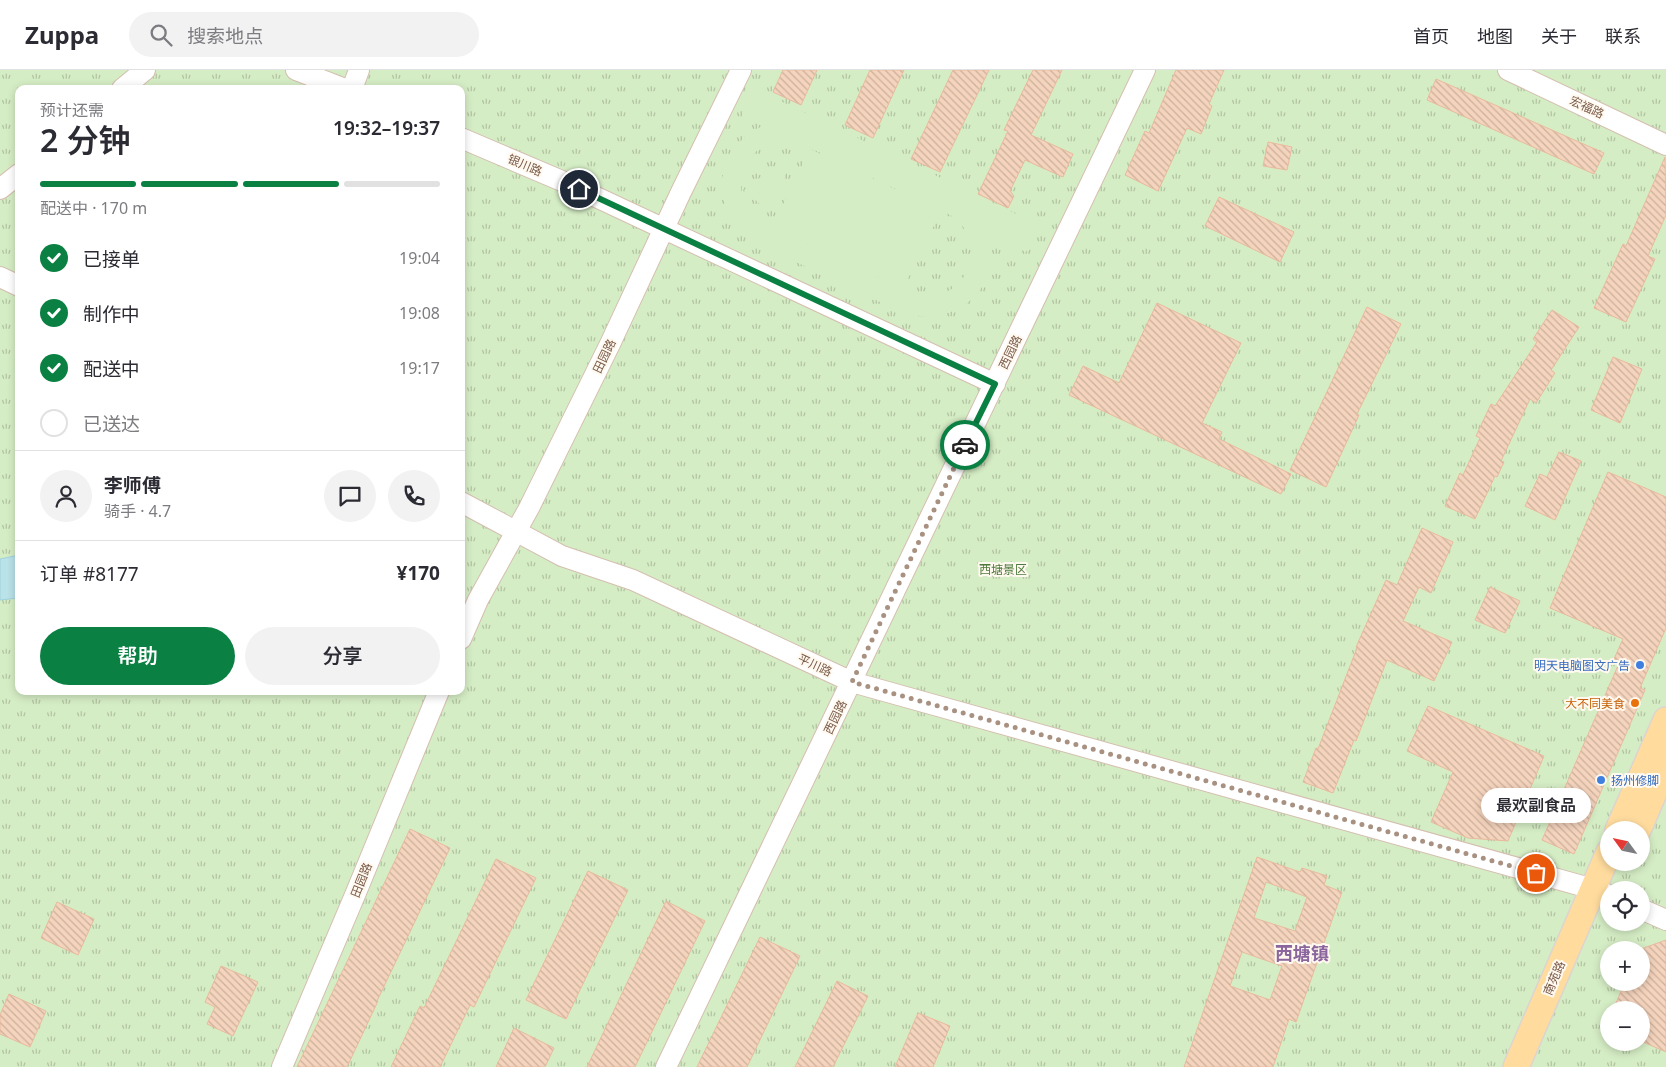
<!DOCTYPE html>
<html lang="zh">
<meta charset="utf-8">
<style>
body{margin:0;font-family:"Noto Sans","Noto Sans SC",sans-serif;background:#f2f2f3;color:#2b2b33;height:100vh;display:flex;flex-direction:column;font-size:19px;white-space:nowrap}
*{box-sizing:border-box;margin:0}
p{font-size:16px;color:#7c7c81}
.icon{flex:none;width:28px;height:28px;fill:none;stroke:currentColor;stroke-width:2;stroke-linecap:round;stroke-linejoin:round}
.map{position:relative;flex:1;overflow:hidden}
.sheet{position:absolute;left:15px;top:15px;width:450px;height:610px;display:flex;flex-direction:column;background:#fff;border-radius:10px;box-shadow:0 2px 8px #0003}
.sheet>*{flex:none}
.needle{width:32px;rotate:303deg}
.controls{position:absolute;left:1600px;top:751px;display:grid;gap:10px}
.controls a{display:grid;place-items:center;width:50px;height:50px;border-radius:50%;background:#fff;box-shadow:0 2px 8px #0003;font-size:25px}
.pin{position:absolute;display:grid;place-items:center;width:42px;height:42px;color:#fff;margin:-21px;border:2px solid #fff;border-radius:50%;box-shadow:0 1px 5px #0007}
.courier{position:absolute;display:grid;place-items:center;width:50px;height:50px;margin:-25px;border:4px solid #0b8043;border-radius:50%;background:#fff;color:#222;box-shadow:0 1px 6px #0007}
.bubble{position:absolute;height:35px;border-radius:18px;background:#fff;box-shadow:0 2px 8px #0003;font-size:16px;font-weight:600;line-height:35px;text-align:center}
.headline em{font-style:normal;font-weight:600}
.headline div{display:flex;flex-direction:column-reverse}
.headline{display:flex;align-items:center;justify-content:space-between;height:85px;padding:0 25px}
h1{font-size:32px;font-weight:600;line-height:38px}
.bar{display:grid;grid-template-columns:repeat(4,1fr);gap:8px 5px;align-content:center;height:60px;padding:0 25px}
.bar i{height:6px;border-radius:4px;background:#e1e1e2}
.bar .current{background:#0b8043}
.bar p{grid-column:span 4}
.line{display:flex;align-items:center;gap:12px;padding:0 25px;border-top:1px solid #e1e1e2}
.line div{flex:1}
.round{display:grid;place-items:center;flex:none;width:52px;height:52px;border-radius:26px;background:#f2f2f3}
ol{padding:0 25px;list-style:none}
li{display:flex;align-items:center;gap:15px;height:55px}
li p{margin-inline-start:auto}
li .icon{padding:5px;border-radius:50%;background:#0b8043;color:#fff;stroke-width:4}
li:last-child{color:#7c7c81}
li i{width:28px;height:28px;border:2px solid #e1e1e2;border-radius:50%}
.primary-button{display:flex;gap:10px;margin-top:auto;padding:10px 25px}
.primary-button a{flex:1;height:58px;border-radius:30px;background:#0b8043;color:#fff;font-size:20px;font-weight:600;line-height:58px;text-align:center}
.primary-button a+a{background:#f2f2f3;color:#2b2b33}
header{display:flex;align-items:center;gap:30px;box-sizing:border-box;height:70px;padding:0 25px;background:#fff;border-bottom:1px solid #e1e1e2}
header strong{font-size:24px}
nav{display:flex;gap:28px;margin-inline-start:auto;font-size:18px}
.search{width:350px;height:45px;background:#f2f2f3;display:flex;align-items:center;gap:12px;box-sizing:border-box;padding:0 18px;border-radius:28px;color:#7c7c81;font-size:19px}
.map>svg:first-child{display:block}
.park{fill:url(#park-tufts);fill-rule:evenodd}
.pitch{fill:#d5edc5;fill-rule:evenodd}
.water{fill:#bae2e9;stroke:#a0d2dc}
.building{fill:url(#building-back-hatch);stroke:#e9ba9d;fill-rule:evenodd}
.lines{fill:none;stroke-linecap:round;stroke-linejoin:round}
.minor-casing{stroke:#d4bfaf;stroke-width:22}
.major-casing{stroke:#dcd4d0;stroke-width:28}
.minor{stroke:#fff;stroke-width:20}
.major{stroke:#ffdc9e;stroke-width:25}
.done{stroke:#a89181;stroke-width:5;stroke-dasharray:0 9}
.route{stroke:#0b8043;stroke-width:6}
.shop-dot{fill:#3f7fe0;stroke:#fff9f0;stroke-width:2}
.food-dot{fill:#e8710a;stroke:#fff9f0;stroke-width:2}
.labels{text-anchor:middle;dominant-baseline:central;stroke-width:4;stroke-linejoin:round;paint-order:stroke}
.street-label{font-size:12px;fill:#7a5b49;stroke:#fff9f0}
.park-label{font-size:12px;fill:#4f7a3d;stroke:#fff9f0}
.shop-label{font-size:12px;fill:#366cbe;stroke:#fff9f0;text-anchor:end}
.food-label{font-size:12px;fill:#c56008;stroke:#fff9f0;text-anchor:end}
.district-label{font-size:18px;font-weight:bold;fill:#8b659d;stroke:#fff9f0}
</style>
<header>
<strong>Zuppa</strong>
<div class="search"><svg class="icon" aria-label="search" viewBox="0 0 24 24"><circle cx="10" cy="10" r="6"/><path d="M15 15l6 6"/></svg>搜索地点</div>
<nav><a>首页</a><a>地图</a><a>关于</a><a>联系</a></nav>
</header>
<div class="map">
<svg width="1666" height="997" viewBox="0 0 1666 997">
<defs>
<pattern id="park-tufts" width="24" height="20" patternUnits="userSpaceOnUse" patternTransform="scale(1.25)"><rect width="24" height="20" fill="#d5edc5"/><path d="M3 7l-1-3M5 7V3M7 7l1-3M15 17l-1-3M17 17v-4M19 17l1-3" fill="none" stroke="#b2c3a2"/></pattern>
<pattern id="building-back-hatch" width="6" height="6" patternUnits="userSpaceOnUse" patternTransform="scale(1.25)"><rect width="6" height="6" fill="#f5d4bd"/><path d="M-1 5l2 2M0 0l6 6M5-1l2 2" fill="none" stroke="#cbaf9c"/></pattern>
</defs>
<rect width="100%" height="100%" fill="#fef5e8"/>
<!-- park -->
<path class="park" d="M0 0H1666V997H0ZM19 19H461V621H19ZM1609 760H1641V792H1609ZM1609 820H1641V852H1609ZM1609 880H1641V912H1609ZM1609 940H1641V972H1609Z"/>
<!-- pitch -->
<g class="pitch">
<path d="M755 19 1039 155 1026 182 989 165C991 175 992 185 990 196 982 238 937 256 899 241L752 171C708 140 713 78 763 56L742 46ZM777 71H791L800 73 954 147C991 178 964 235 916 225L758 150C728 125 740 79 777 71Z"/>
<polygon points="810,79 941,141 903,219 772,157"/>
<polygon points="792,83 774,141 761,135 744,120"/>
</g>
<!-- water -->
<polygon class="water" points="19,485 19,528 0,530 0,489"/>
<!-- building -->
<g class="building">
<polygon points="783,0 817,0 801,35 773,22"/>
<polygon points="870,0 904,0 873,68 845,55"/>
<polygon points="953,0 989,0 940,102 911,89"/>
<polygon points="1033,0 1062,0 1031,65 1073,84 1063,107 1025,90 1010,121 1014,126 1008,138 978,124 1008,61 1004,60"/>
<polygon points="1176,0 1224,0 1209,34 1212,36 1201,64 1187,58 1158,121 1125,105 1145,61 1149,63"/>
<polygon points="1436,9 1604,83 1594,104 1427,30"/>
<polygon points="1268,72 1292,77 1287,100 1263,96"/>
<polygon points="1665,87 1666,145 1648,186 1655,189 1626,252 1594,238 1623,174 1626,176"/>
<polygon points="1219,127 1294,162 1280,192 1205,156"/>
<polygon points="1157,233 1241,273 1202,353 1222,362 1219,369 1291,404 1281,424 1069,325 1083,296 1119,313"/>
<polygon points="1367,237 1401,254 1357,344 1359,345 1326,417 1290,400"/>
<polygon points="1552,240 1579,257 1551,300 1555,303 1536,333 1530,329 1501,391 1504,392 1497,407 1495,406 1475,449 1445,436 1460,403 1463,405 1480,368 1476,366 1491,334 1495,336 1537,272 1533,269"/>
<polygon points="1613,287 1642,299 1620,353 1591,340"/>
<polygon points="1559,382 1581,391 1555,450 1525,436 1540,404 1547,407"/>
<polygon points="1608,402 1666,427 1666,558 1640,618 1645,620 1574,784 1542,770 1620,591 1614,589 1623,569 1550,538"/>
<polygon points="1422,458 1453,472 1431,523 1419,517 1403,551 1452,572 1434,611 1387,590 1356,671 1354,670 1333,723 1303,712 1316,678 1318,679 1357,578 1356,577 1386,510 1397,515"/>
<polygon points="1490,517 1520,531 1505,563 1475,550"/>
<polygon points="1428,636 1544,686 1508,771 1468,768 1431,752 1453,702 1407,681"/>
<polygon points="410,759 450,778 377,931 378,931 347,997 297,997"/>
<path d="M1257 787 1300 802 1302 798 1327 806 1324 815 1342 822 1296 952 1289 949 1273 997H1184ZM1266 812 1307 827 1295 861 1254 848ZM1242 882 1282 896 1270 930 1230 916Z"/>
<polygon points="496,789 536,808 474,937 470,935 440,997 391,997 420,936 424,938"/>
<polygon points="588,801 628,820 566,949 526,930"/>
<polygon points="666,831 705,851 635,997 587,997"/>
<polygon points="57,832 94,849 78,885 41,868"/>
<polygon points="760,867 800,886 747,997 697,997"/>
<polygon points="1666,870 1666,982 1641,971 1641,940 1613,940 1625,912 1641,912 1641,879"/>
<polygon points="221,896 258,912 233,966 207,954 215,937 205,932"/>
<polygon points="837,911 868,926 833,997 795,997"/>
<polygon points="9,924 46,941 30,977 0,964 0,945"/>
<polygon points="918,943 950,956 933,997 895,997"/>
<polygon points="514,958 554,978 545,997 496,997"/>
</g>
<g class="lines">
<defs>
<g id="minor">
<polyline points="296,0 345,19"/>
<polyline points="1508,0 1666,75"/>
<polyline points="122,19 145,0"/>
<polyline points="352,19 359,0"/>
<polyline points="461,68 562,111 995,314"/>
<polyline points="0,119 19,104"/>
<polyline points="0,207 19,216"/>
<polyline points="461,432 562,486 633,510 852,612 1593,819 1609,825"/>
<polyline points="461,569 478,530 529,438 610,274 681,122 741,0"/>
<polyline points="1641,839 1666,850"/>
<polyline points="282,997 355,825 439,621"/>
<polyline points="666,997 1145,0"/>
</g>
<g id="major">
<polyline points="1618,760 1666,650"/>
<polyline points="1638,760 1666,695"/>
<polyline points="1516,997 1609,782"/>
</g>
</defs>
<!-- minor casing -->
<use href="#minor" class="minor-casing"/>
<!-- major casing -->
<use href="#major" class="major-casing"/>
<!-- minor -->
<use href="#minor" class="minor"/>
<!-- major -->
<use href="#major" class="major"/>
</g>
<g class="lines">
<!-- done -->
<polyline class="done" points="965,375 852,612 1536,803"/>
<!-- route -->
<polyline class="route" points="579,119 995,314 965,375"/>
</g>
<!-- markers -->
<g class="shop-dot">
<circle cx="1640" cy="595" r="5"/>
<circle cx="1601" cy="710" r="5"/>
</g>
<circle class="food-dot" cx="1635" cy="633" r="5"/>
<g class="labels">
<!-- street labels -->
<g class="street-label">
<text transform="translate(1587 37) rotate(25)">宏福路</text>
<text transform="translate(525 95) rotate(23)">银川路</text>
<text transform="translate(1010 282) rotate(-64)">西园路</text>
<text transform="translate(604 286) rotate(-64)">田园路</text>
<text transform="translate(815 595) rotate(25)">平川路</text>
<text transform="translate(835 647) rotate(-64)">西园路</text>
<text transform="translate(361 810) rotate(-68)">田园路</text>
<text transform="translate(1554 908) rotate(-67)">南苑路</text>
</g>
<!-- park labels -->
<g class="park-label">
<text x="1003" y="499">西塘景区</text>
</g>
<!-- shop labels -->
<g class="shop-label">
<text x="1630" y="595">明天电脑图文广告</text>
<text x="1611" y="710" text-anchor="start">扬州修脚</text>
</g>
<!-- food labels -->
<g class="food-label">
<text x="1625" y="633">大不同美食</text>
</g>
<!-- district labels -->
<g class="district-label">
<text x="1302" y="883">西塘镇</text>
</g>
</g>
</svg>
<div class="controls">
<a><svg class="needle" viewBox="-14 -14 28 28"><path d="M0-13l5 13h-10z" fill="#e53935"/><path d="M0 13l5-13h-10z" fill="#7c7c81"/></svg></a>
<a><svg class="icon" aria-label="locate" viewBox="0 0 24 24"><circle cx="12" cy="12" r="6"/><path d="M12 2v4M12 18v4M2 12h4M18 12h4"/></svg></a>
<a>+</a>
<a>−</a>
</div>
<div class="pin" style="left:1536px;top:803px;background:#ea580c"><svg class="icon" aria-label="bag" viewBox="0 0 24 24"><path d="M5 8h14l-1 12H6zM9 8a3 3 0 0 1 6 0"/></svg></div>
<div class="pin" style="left:579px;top:119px;background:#1f2937"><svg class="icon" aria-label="home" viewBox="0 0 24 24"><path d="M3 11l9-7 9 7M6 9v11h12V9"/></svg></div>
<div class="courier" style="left:965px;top:375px"><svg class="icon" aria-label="car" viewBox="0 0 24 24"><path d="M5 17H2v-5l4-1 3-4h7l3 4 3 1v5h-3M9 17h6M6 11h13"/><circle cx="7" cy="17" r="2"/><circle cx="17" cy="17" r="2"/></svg></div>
<div class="bubble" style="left:1481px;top:718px;width:110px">最欢副食品</div>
<section class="sheet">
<div class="headline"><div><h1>2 分钟</h1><p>预计还需</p></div><em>19:32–19:37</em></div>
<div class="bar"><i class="current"></i><i class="current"></i><i class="current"></i><i></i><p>配送中 · 170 m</p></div>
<ol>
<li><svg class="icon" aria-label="check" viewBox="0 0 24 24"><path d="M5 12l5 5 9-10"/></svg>已接单<p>19:04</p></li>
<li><svg class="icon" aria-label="check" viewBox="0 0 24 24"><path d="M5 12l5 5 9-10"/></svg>制作中<p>19:08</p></li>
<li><svg class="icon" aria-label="check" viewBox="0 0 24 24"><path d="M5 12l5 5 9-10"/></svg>配送中<p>19:17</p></li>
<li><i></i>已送达</li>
</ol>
<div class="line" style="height:90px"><a class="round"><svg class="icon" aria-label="person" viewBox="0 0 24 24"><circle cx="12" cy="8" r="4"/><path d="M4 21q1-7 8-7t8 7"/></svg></a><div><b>李师傅</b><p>骑手 · 4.7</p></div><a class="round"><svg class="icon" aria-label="chat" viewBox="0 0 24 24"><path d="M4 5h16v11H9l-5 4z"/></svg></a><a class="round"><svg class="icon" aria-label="phone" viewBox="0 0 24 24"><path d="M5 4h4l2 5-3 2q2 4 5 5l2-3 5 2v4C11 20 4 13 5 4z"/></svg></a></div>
<div class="line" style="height:65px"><div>订单 #8177</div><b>¥170</b></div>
<div class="primary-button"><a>帮助</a><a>分享</a></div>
</section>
</div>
